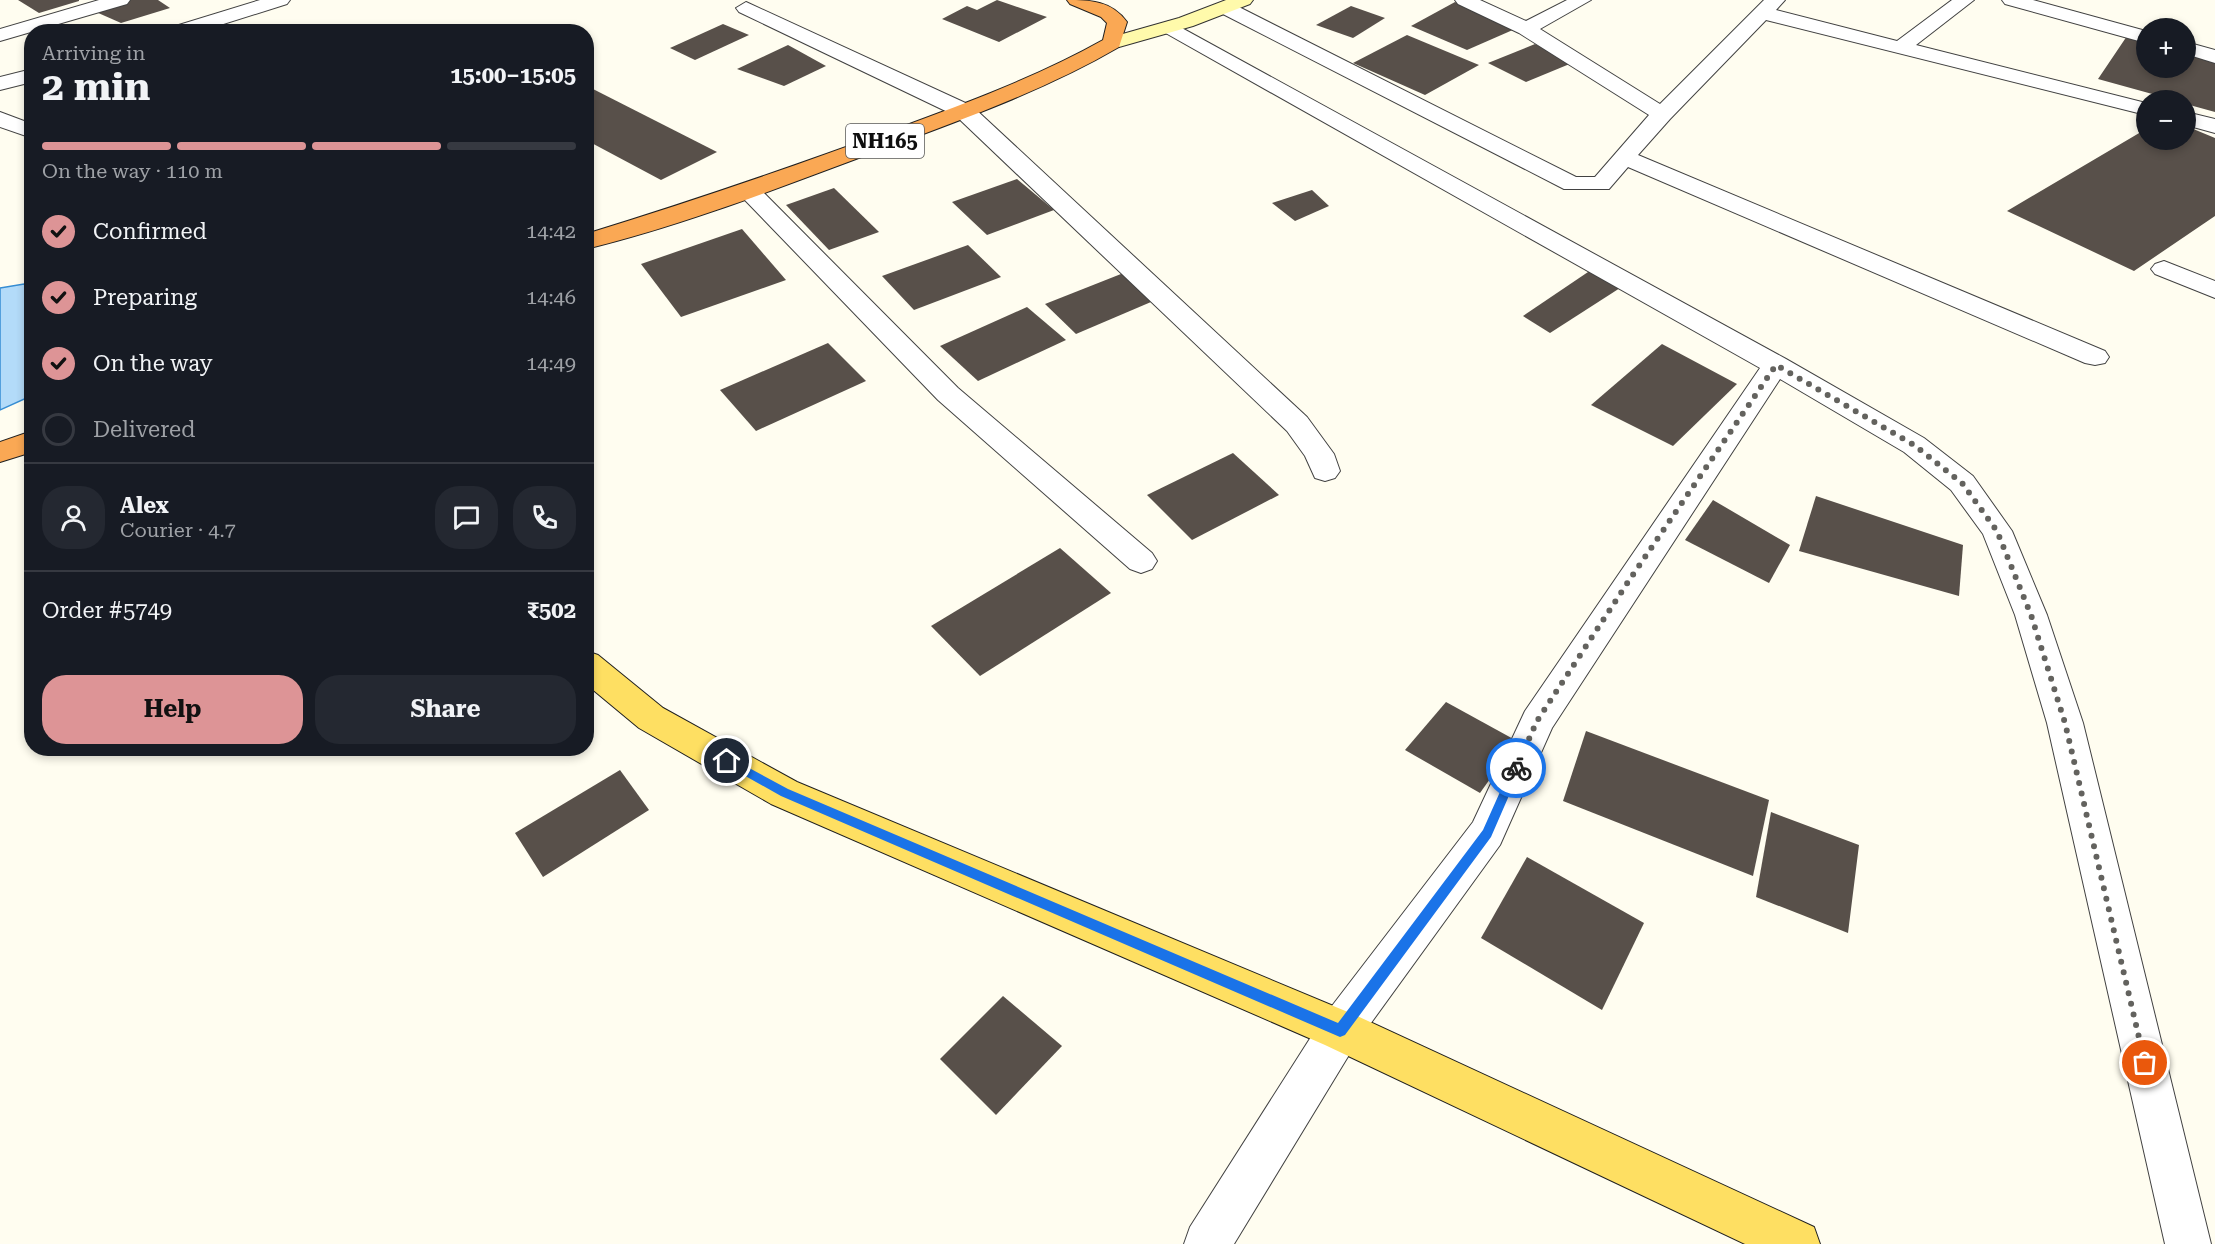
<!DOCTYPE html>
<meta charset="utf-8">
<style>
body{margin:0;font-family:"Roboto Serif",serif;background:#242831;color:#f1f3f6;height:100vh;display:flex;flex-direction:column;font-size:22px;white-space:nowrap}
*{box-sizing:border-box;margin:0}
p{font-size:20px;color:#9ea1a6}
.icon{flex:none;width:33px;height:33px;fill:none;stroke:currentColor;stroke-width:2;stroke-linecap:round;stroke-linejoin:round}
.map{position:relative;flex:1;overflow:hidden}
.details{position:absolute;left:24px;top:24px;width:570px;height:732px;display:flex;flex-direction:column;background:#171b24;border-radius:24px;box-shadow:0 3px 9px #0003}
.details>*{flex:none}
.fabs{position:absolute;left:2136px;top:18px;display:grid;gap:12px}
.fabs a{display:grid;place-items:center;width:60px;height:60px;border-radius:50%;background:#171b24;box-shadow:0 3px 9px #0003;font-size:30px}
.pin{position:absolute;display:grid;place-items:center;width:51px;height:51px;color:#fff;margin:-26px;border:3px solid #fff;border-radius:50%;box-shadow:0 2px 6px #0007}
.courier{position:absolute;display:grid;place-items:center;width:60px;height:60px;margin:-30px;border:4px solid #1a73e8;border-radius:50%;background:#fff;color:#222;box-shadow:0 2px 8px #0007}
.summary em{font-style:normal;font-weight:700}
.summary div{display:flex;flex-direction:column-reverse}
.summary{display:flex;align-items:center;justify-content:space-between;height:102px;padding:0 18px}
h1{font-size:39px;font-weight:700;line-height:45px}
.bar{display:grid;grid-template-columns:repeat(4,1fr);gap:9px 6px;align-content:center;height:72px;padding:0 18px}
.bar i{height:8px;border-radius:4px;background:#363941}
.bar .selected{background:#dd9496}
.bar p{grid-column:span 4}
.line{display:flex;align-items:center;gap:15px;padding:0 18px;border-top:2px solid #363941}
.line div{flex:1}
.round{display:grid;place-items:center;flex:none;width:63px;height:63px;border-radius:24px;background:#242831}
ol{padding:0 18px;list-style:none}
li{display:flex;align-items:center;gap:18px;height:66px}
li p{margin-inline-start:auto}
li .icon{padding:6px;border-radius:50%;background:#dd9496;color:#111;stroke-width:4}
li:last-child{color:#9ea1a6}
li i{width:33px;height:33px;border:3px solid #363941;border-radius:50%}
.cta{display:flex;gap:12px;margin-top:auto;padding:12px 18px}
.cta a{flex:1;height:69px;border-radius:24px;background:#dd9496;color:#111;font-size:24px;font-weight:700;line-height:69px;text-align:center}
.cta a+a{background:#242831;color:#f1f3f6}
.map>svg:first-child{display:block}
.water{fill:#b3dbf9;stroke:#368dd3;stroke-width:1.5}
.building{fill:#58504a}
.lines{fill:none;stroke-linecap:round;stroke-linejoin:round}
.street-casing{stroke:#424242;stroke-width:2}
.secondary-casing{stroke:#313131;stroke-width:2}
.primary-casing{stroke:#202020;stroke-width:2}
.highway-casing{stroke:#202020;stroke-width:2}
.street{fill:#fff;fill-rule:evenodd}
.secondary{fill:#fffaab;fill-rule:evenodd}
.primary{fill:#fedf62;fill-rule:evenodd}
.highway{fill:#faa854;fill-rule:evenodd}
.route{fill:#1a73e8}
.done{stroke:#63625e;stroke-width:6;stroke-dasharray:0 10.8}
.labels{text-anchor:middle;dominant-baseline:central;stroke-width:6;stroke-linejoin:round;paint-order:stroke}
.shield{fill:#fff;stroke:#575757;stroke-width:1.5}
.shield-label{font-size:20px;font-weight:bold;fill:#0f0f0f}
</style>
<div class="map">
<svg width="2215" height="1244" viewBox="0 0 2215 1244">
<rect width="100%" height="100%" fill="#fffdf0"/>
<!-- water -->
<polygon class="water" points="24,284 31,286 31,396 0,410 0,288"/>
<!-- building -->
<g class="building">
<polygon points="18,0 79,0 79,1 39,13"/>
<polygon points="127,0 158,0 170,8 121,23 96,12"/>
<polygon points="997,0 1047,17 999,42 942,19 967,6 977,10"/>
<polygon points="1455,2 1515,29 1467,50 1411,26"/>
<polygon points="1351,6 1385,18 1353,38 1316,25"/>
<polygon points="723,24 749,35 695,60 670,48"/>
<polygon points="1407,35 1479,65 1425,95 1353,63"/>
<polygon points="2127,36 2146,41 2146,68 2186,68 2186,52 2215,60 2215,112 2186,104 2186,100 2174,100 2098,79"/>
<polygon points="1535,44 1572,63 1526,82 1488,63"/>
<polygon points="788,45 826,66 784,86 737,69"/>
<polygon points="593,89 717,152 661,180 586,140 586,92"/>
<polygon points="2186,126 2215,138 2215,216 2134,271 2007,211 2146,129 2146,140 2186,140"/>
<polygon points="1017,179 1054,210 987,235 952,202"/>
<polygon points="834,188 879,232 829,250 786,205"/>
<polygon points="1312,190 1329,206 1295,221 1272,203"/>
<polygon points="742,229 786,280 681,317 641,264"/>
<polygon points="968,245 1001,277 914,310 882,276"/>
<polygon points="1591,270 1620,288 1550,333 1523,316"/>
<polygon points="1126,272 1158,299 1076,334 1045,304"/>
<polygon points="1027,307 1066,340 978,381 940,346"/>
<polygon points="828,343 866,381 756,431 720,390"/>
<polygon points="1662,344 1737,384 1673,446 1591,405"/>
<polygon points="1233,453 1279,495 1192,540 1147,495"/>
<polygon points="1816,496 1963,545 1959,596 1799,551"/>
<polygon points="1713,500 1790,545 1769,583 1685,540"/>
<polygon points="1060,548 1111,593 980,676 931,626"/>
<polygon points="1446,702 1517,741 1480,793 1405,750"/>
<polygon points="1586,731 1769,800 1753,876 1563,801"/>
<polygon points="620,770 649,810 543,877 515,833"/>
<polygon points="1771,812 1859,845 1848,933 1756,897"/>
<polygon points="1527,857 1644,923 1602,1010 1481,938"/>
<polygon points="1003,996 1062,1046 996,1115 940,1059"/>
</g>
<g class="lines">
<defs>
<g id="street">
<polygon points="99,0 130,0 127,4 0,41 0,29"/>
<polygon points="260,0 290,0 287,4 198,32 166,32 169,28"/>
<polygon points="1455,0 1480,0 1526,21 1567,0 1591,0 1540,29 1660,104 1764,0 1785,0 1776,10 1897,41 1952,0 1974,0 1916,45 2146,103 2146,115 1766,20 1670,119 1638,155 2105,351 2109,357 2105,363 2095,365 2085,363 1628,167 1609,189 1564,189 1219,12 1216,8 1226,2 1233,4 1576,177 1595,177 1649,115 1519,33 1458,4"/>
<polygon points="2002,0 2033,0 2146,31 2146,43 2005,4"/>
<polygon points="746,2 972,106 1307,417 1334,454 1340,471 1335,478 1325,481 1315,478 1305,456 1287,431 956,116 739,12 736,8"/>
<polygon points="1169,21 1786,359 1924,438 1973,476 2012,531 2047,615 2083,723 2211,1244 2165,1244 2047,723 2015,615 1983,534 1951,490 1904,452 1780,379 1552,728 1500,845 1355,1045 1234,1244 1184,1244 1190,1227 1325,1015 1473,822 1525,711 1760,368 1162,31 1159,27"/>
<polygon points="2186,42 2215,50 2215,63 2186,54"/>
<polygon points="32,69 32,82 0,90 0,77"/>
<polygon points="0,112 32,124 32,138 0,127"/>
<polygon points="2186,112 2215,119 2215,133 2186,125"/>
<polygon points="749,184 757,186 958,388 1152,553 1157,561 1152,569 1141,573 1130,569 938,400 741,196 737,191 741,186"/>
<polygon points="2164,261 2215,281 2215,298 2155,274 2151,269 2155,264"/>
</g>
<polygon id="secondary" points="1226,0 1253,0 1250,4 1193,26 1119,47 1105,47 1102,43 1105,39 1179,18"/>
<polygon id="primary" points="586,651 598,655 663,708 797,782 1355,1015 1814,1227 1820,1244 1745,1244 1325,1045 771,804 639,728 586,684"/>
<g id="highway">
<path d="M1067 0C1091 0 1112 1 1127 22L1119 47C1042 92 955 122 872 153 778 188 684 225 586 249V234C690 202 792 167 893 130 964 104 1037 77 1103 40L1107 23 1101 17 1070 4Z"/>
<polygon points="32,431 32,452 0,462 0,442"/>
</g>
</defs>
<!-- street casing -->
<use href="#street" class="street-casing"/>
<!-- secondary casing -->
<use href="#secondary" class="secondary-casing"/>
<!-- primary casing -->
<use href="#primary" class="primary-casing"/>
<!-- highway casing -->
<use href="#highway" class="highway-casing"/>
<!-- street -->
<use href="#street" class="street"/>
<!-- secondary -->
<use href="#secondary" class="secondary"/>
<!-- primary -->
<use href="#primary" class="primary"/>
<!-- highway -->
<use href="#highway" class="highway"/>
</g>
<!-- route -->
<polygon class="route" points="727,756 788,789 1338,1023 1483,830 1512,765 1516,764 1521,768 1491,837 1345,1035 1340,1037 781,796 724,764 724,757"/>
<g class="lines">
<!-- done -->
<polyline class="done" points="1516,768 1537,721 1630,579 1776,365 1914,445 1962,483 1997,531 2031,615 2065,723 2145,1063"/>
</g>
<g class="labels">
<!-- shield labels -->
<rect class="shield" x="846" y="124" width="78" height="34" rx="4.5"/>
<g class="shield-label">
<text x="885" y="141">NH165</text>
</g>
</g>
</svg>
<div class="fabs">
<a>+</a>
<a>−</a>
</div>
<div class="pin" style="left:2145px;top:1063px;background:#ea580c"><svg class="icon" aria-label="bag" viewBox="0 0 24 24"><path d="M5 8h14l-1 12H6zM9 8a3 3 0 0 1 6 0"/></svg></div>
<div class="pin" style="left:727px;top:761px;background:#1f2937"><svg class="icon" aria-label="home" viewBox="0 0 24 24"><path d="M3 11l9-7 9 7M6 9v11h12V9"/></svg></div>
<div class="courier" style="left:1516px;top:768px"><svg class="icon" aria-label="bike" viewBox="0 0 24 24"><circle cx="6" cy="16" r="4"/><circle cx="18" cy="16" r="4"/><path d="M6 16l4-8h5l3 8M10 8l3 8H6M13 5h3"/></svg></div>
<section class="details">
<div class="summary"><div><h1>2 min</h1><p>Arriving in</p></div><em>15:00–15:05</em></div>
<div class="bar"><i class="selected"></i><i class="selected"></i><i class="selected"></i><i></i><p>On the way · 110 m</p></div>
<ol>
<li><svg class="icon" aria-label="check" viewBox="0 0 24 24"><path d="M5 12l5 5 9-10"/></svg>Confirmed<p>14:42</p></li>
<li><svg class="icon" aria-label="check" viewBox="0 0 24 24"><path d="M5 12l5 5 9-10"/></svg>Preparing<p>14:46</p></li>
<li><svg class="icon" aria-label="check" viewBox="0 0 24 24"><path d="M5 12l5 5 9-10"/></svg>On the way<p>14:49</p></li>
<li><i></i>Delivered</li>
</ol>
<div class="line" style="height:108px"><a class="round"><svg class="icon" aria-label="person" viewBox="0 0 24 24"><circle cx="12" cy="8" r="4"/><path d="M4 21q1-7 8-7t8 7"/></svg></a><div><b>Alex</b><p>Courier · 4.7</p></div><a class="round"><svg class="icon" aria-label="chat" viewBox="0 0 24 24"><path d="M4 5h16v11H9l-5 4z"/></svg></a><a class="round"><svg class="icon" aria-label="phone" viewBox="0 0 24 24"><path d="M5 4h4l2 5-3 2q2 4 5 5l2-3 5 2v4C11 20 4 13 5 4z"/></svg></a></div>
<div class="line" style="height:78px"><div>Order #5749</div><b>₹502</b></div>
<div class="cta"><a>Help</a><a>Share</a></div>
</section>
</div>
